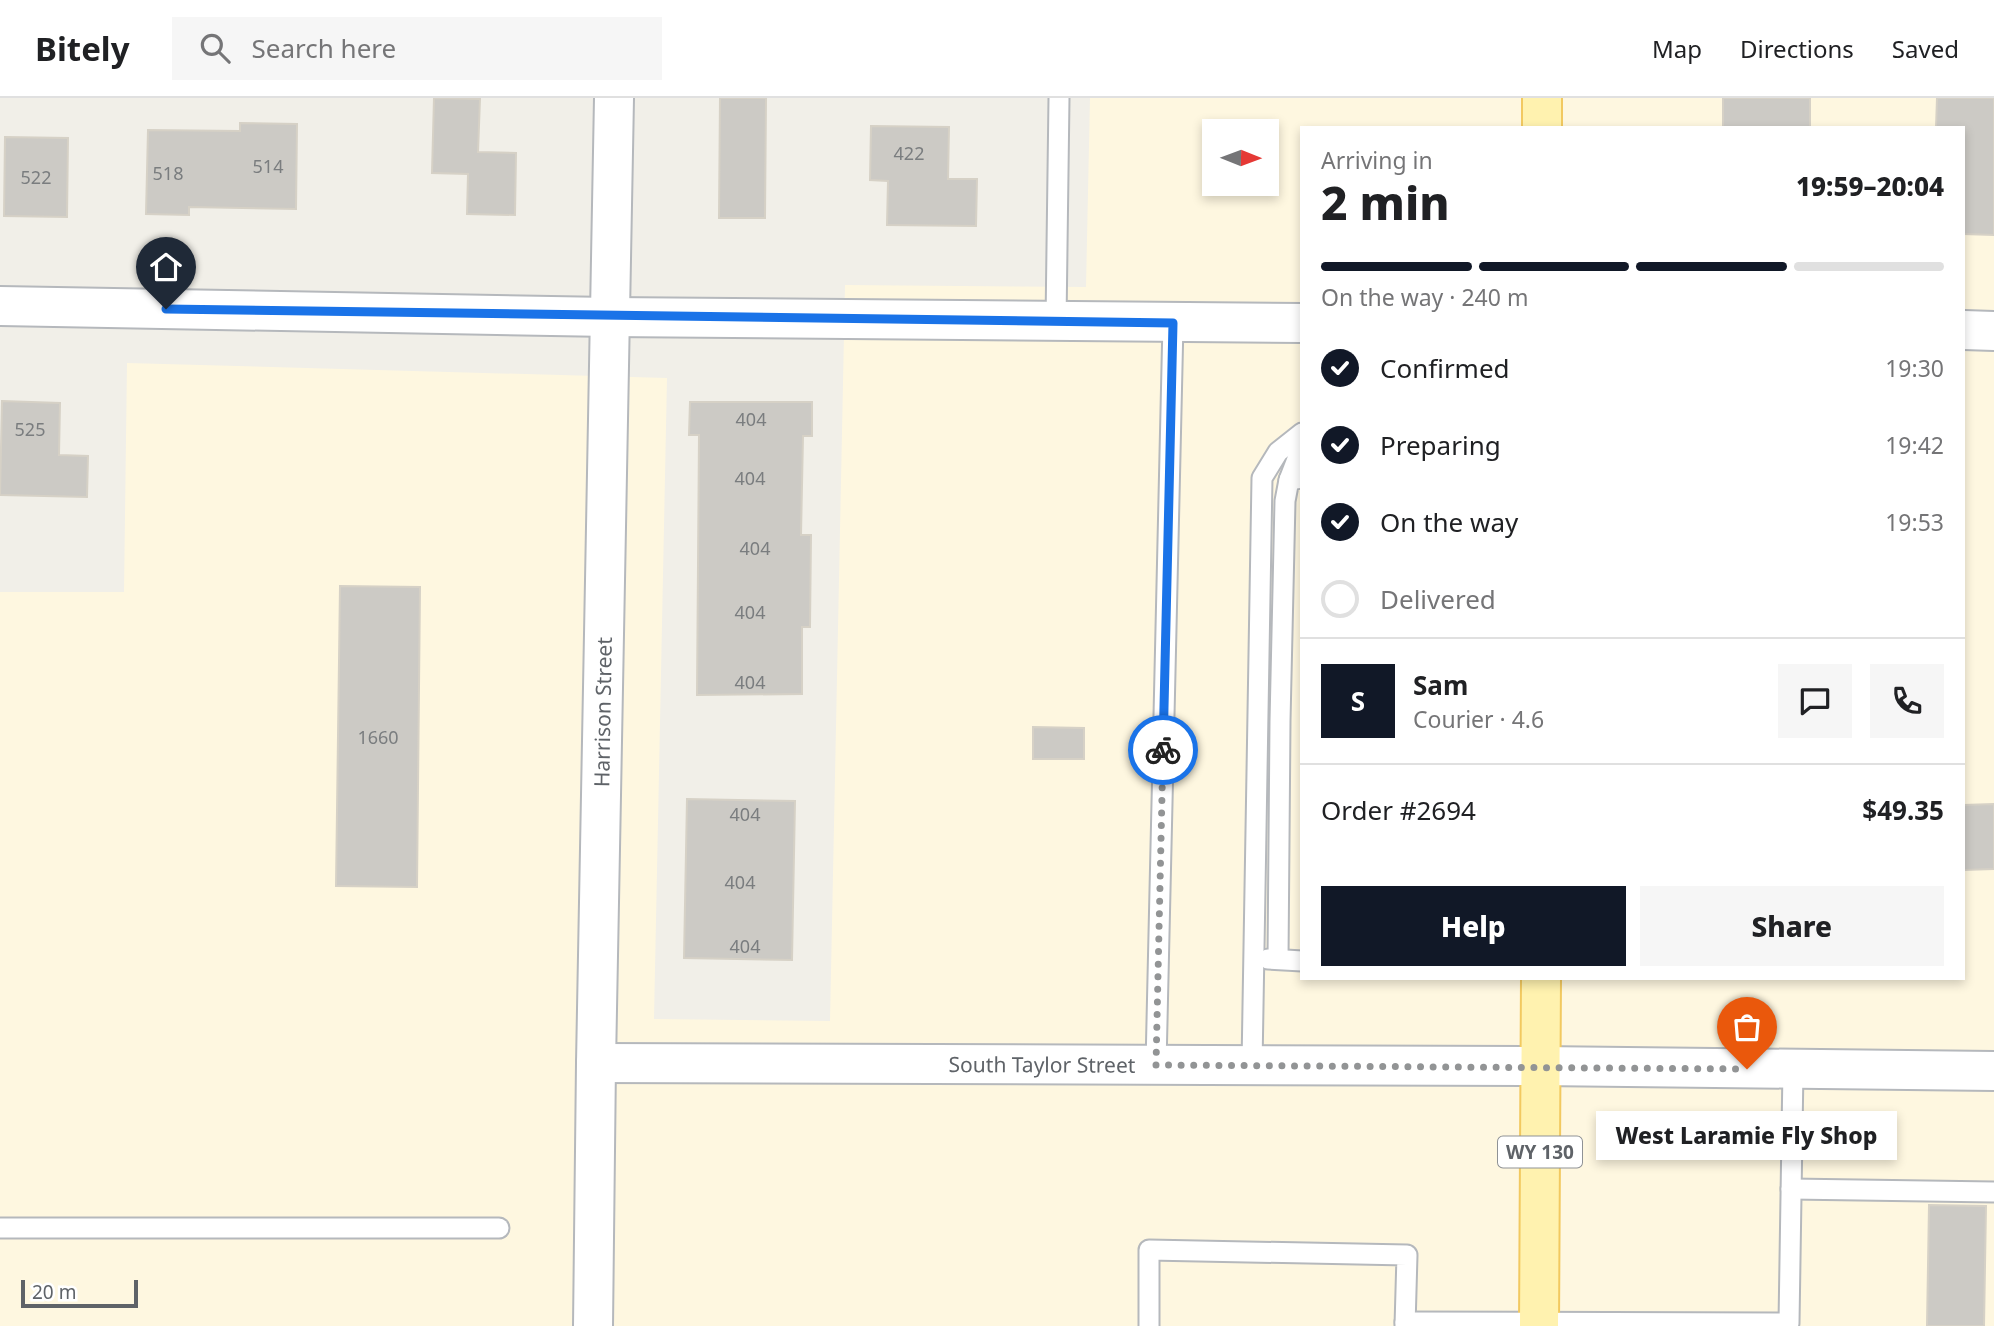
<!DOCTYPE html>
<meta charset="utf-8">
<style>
body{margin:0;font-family:"Noto Sans",sans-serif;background:#f6f6f6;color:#202124;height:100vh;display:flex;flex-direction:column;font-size:26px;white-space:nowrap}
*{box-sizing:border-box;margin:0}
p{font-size:23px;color:#757577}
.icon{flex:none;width:38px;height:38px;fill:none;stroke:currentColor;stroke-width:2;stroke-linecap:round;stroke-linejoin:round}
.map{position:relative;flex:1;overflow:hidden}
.sheet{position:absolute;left:1300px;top:28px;width:665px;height:854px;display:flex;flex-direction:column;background:#fff;border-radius:0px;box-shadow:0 4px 10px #0003}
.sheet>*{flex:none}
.needle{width:46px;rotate:91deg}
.fabs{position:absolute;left:1202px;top:21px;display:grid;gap:14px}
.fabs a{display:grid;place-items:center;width:77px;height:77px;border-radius:0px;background:#fff;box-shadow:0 4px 10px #0003;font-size:35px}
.scale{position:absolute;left:21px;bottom:18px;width:117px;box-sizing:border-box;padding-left:7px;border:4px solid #5f6368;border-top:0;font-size:19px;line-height:24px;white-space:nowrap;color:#5f6368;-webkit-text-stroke:5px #fff;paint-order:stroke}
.pin{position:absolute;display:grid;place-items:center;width:60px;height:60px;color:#fff;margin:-72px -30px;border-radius:50% 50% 50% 0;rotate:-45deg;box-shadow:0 0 7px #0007}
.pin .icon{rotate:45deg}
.courier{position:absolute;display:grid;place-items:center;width:70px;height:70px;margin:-35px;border:5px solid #1a73e8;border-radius:50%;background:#fff;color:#222;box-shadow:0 2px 9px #0007}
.bubble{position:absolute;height:49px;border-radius:0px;background:#fff;box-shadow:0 4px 10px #0003;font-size:23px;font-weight:800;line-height:49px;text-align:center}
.overview em{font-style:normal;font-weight:800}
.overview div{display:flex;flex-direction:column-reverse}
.overview{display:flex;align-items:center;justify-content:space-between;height:119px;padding:0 21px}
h1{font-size:46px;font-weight:800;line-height:52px}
.bar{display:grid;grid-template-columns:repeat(4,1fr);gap:10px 7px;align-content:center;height:84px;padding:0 21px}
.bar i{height:9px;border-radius:5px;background:#e0e0e0}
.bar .active{background:#111827}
.bar p{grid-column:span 4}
.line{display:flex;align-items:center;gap:18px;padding:0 21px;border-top:2px solid #e0e0e0}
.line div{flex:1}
.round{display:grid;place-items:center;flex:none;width:74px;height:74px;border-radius:0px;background:#f6f6f6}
ol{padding:0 21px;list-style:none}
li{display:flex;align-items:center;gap:21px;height:77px}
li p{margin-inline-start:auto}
li .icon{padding:7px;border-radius:50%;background:#111827;color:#fff;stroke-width:4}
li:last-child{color:#757577}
li i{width:38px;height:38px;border:4px solid #e0e0e0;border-radius:50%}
.button{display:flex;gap:14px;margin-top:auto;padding:14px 21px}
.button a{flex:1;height:80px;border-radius:0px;background:#111827;color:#fff;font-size:28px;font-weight:800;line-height:80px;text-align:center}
.button a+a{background:#f6f6f6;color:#202124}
header{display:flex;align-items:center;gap:42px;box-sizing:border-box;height:98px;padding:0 35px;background:#fff;border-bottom:2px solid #e0e0e0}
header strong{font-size:33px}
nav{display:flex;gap:38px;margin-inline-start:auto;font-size:24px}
.search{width:490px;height:63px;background:#f6f6f6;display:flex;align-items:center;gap:18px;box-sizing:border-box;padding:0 24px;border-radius:0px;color:#757577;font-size:26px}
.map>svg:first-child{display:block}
.commercial{fill:#fef7e0;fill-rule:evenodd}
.building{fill:#cccac5;stroke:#d6d1c6;stroke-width:2}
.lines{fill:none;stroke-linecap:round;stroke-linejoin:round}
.service-casing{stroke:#b5b8bc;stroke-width:23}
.minor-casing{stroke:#b5b8bc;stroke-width:42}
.primary-casing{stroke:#f2c960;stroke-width:42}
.service{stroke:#fff;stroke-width:19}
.minor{stroke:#fff;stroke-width:38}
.primary{stroke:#fff2af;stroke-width:38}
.done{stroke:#929495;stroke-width:7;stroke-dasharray:0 12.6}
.route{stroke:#1a73e8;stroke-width:9}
.labels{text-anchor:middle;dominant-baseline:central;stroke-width:5;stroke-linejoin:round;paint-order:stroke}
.number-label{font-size:18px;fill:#7a7d7f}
.shield{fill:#fff;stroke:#8f9295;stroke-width:2}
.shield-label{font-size:19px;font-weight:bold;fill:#5f6368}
.street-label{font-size:21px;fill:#5f6368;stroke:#fff}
</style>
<header>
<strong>Bitely</strong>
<div class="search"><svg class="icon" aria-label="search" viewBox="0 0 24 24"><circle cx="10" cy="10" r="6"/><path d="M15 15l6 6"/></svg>Search here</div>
<nav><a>Map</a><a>Directions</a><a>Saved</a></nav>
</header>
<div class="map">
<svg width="1994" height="1228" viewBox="0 0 1994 1228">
<rect width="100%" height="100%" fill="#f1efe8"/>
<!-- commercial -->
<path class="commercial" d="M1090 0H1994V1228H0V494H124L127 265 667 280 654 921 830 923 845 187 1086 189ZM1302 30H1964V880H1302ZM1214 33H1267V86H1214Z"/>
<!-- building -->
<g class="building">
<polygon points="434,0 480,1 478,54 516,55 515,117 467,116 468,76 432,75"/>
<polygon points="720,0 766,0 765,120 719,120"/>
<rect x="1723" y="0" width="87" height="30"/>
<polygon points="1937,0 1994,0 1994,137 1964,136 1964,30 1936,30"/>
<polygon points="240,25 297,26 296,111 189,109 189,117 146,116 148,32 240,33"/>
<polygon points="871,28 949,29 948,81 977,81 976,128 887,127 888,83 870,82"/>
<polygon points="5,39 68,40 67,119 4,118"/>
<polygon points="2,303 60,305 59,357 88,358 87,399 0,397"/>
<polygon points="690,304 812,304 812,338 803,338 801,437 811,437 810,529 802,529 802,596 697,597 699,337 689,337"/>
<polygon points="340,488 420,489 417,789 336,788"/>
<polygon points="1033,629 1084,630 1084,661 1033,661"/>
<polygon points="687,701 795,703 792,862 684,860"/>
<polygon points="1994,706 1994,771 1964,772 1964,707"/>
<polygon points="1929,1107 1986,1108 1984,1228 1927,1228"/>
</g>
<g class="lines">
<defs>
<g id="service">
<polyline points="1056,224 1059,0"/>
<polyline points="1289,382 1299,356 1302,354"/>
<polyline points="1268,861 1302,863"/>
<polyline points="1278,861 1280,623 1285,403 1289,382 1302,380"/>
<polyline points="1156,967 1173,225"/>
<polyline points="1252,967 1262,380 1278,354 1302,335"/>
<polyline points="1791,1091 1994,1094"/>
<polyline points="0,1130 499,1130"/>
<polyline points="1405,1224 1789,1225 1793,971"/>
<polyline points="1149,1228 1149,1152 1407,1157 1405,1228"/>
</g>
<g id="minor">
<polyline points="0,208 609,219 1302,225"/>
<polyline points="1964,232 1994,233"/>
<path id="s1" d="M596 965 1540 968 1994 973"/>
<path id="s2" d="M593 1228 596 965 614 0"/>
</g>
<g id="primary">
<polyline points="1542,0 1542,30"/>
<polyline points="1539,1228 1541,880"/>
</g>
</defs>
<!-- service casing -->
<use href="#service" class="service-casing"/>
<!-- minor casing -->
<use href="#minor" class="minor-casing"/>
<!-- primary casing -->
<use href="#primary" class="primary-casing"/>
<!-- service -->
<use href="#service" class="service"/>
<!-- minor -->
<use href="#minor" class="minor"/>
<!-- primary -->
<use href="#primary" class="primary"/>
</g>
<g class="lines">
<!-- done -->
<polyline class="done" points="1163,652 1156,967 1747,971"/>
<!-- route -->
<polyline class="route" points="166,211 1173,225 1163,652"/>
</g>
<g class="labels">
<!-- number labels -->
<g class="number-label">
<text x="909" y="55">422</text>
<text x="268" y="68">514</text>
<text x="168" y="75">518</text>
<text x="36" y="79">522</text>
<text x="751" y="321">404</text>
<text x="30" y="331">525</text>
<text x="750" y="380">404</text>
<text x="755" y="450">404</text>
<text x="750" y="514">404</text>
<text x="750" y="584">404</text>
<text x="378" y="639">1660</text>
<text x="745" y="716">404</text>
<text x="740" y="784">404</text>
<text x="745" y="848">404</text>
</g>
<!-- shield labels -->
<rect class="shield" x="1498" y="1038.5" width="84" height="31" rx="5"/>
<g class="shield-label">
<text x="1540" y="1054">WY 130</text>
</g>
<!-- street labels -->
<g class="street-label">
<text stroke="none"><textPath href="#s2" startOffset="614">Harrison Street</textPath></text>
<text stroke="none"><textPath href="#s1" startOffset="446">South Taylor Street</textPath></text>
</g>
</g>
</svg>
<div class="fabs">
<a><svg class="needle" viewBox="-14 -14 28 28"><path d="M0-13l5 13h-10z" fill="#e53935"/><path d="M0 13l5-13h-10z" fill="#757577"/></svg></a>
</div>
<div class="scale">20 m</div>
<div class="pin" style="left:1747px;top:971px;background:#ea580c"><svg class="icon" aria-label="bag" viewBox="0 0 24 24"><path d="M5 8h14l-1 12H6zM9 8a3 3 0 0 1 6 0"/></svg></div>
<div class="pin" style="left:166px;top:211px;background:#1f2937"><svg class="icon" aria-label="home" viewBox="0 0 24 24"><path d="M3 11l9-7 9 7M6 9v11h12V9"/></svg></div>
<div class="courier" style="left:1163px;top:652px"><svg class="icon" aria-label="bike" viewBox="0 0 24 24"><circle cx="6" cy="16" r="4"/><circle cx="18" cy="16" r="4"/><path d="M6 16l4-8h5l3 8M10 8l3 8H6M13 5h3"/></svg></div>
<div class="bubble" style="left:1596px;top:1013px;width:301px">West Laramie Fly Shop</div>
<section class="sheet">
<div class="overview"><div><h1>2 min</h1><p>Arriving in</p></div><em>19:59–20:04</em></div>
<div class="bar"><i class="active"></i><i class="active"></i><i class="active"></i><i></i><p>On the way · 240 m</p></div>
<ol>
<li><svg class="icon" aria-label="check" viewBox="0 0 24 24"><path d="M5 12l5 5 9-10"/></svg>Confirmed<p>19:30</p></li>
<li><svg class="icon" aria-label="check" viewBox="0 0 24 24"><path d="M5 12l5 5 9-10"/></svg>Preparing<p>19:42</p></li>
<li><svg class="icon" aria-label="check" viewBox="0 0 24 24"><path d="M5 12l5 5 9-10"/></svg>On the way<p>19:53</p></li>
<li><i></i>Delivered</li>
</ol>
<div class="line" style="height:126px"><b class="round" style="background:#111827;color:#fff">S</b><div><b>Sam</b><p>Courier · 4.6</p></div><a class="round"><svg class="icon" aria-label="chat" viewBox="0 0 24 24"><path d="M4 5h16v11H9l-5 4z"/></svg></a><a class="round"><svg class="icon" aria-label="phone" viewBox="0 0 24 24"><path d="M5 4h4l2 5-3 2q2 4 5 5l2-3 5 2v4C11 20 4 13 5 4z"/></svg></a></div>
<div class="line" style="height:91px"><div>Order #2694</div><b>$49.35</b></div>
<div class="button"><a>Help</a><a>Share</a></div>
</section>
</div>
